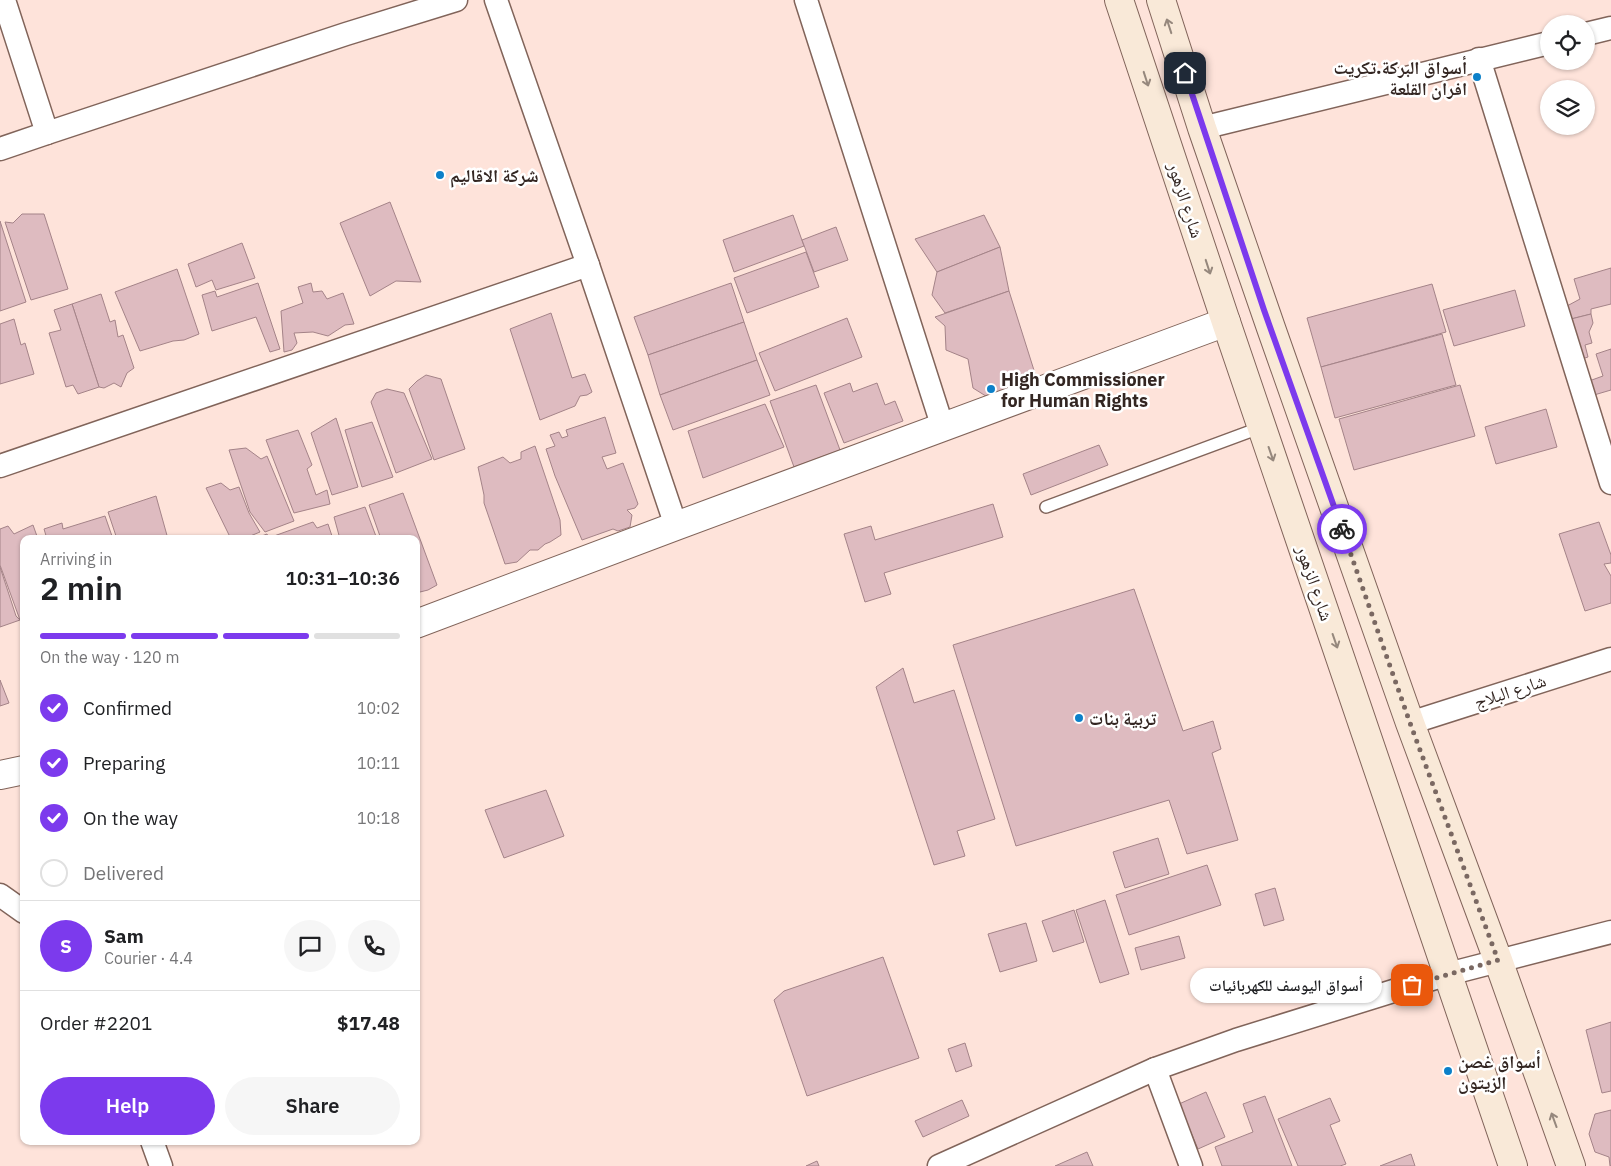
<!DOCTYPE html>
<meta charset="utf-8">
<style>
body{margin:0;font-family:"IBM Plex Sans","Noto Naskh Arabic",sans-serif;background:#f6f6f6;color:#202124;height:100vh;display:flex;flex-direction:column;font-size:19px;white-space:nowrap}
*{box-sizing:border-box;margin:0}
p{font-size:16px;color:#757577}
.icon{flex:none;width:28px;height:28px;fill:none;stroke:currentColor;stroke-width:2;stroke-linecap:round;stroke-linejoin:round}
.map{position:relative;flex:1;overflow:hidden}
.details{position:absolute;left:20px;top:535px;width:400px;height:610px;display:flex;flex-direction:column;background:#fff;border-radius:10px;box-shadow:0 1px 4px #0004}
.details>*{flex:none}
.fabs{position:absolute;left:1540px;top:15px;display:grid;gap:10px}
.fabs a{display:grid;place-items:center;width:55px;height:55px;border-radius:50%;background:#fff;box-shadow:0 1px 4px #0004;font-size:25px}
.pin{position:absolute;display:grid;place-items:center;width:42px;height:42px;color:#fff;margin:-21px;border-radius:10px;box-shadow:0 2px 8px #0006}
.courier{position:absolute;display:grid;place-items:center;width:50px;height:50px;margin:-25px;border:4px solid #7c3aed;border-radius:50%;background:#fff;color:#222;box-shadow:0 1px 6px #0007}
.bubble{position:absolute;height:35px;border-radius:18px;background:#fff;box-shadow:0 1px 4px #0004;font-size:16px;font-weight:600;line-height:35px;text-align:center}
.summary em{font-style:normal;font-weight:600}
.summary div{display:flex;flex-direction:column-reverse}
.summary{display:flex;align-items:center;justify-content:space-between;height:85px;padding:0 20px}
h1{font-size:32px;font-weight:600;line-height:38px}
.bar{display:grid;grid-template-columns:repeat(4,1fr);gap:8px 5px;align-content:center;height:60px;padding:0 20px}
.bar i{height:6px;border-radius:4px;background:#e0e0e0}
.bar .selected{background:#7c3aed}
.bar p{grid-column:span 4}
.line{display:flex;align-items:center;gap:12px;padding:0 20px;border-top:1px solid #e0e0e0}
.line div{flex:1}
.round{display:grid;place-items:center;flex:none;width:52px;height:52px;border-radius:26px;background:#f6f6f6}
ol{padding:0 20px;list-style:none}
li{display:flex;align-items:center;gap:15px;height:55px}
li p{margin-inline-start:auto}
li .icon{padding:5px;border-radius:50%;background:#7c3aed;color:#fff;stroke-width:4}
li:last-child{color:#757577}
li i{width:28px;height:28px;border:2px solid #e0e0e0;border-radius:50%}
.cta{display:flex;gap:10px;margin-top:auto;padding:10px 20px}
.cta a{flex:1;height:58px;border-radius:30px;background:#7c3aed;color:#fff;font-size:20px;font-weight:600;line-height:58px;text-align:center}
.cta a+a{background:#f6f6f6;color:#202124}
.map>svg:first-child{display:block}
.building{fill:#debbc0;stroke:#a48388}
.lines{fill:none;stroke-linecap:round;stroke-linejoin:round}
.service-casing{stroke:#81645a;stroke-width:14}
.minor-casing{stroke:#81645a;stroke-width:25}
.tertiary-casing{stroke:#81645a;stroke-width:30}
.secondary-casing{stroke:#81645a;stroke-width:30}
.service{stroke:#fff;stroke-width:11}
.minor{stroke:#fff;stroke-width:22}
.tertiary{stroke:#fff;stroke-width:28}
.secondary{stroke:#f9e9d8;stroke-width:28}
.oneway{stroke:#96887d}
.done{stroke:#7a6862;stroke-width:5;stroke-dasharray:0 9}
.route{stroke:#7c3aed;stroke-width:6}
.poi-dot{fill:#0c80c9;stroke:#fff;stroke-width:2}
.labels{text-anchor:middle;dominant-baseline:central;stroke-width:5;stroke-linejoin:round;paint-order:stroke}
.poi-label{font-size:18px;font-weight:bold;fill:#332622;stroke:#fff;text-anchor:start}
.street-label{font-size:18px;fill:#332622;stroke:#fff}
</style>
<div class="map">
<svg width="1611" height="1166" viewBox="0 0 1611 1166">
<rect width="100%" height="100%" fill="#fee3da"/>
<!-- building -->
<g class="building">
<polygon points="390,202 421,282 396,281 370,296 340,223"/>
<polygon points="22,214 44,214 68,289 31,300 5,222 13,223"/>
<polygon points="793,215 804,246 734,272 723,240"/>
<polygon points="984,215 1000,247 937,272 915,239"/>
<polygon points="0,221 26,302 0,311"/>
<polygon points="836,227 848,260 814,272 802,240"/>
<polygon points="242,243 255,278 216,290 212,280 196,287 188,264"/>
<polygon points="1000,247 1009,291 945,313 932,295 937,272"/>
<polygon points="806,252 819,287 747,313 734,278"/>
<polygon points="1611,268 1611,304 1591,309 1591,314 1571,319 1567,306 1580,299 1574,279"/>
<polygon points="177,269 199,334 184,340 173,341 140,351 115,292"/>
<polygon points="258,283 280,349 270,352 256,317 212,331 202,295 215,291 217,297"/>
<polygon points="311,283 313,292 322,291 327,299 343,293 354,324 345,325 328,336 313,332 294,333 297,343 292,350 284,352 281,311 303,303 298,287"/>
<polygon points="731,283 744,322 648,355 634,317"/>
<polygon points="1432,284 1446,332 1321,367 1307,318"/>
<polygon points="1515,290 1525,326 1454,346 1443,310"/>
<polygon points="1009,291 1038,383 989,398 973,388 968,359 946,350 945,326 935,317"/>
<polygon points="101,294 110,322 115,320 118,337 123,335 134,368 127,373 121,387 114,383 104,388 99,387 72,304"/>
<polygon points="72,304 99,387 78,394 73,385 66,387 49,333 61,330 54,310"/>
<polygon points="551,313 572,378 585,374 592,392 587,395 580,396 575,406 540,420 510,329"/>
<polygon points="1591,314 1593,323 1589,332 1592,343 1585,345 1588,357 1582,359 1571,319"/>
<polygon points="847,318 862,357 775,391 759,353"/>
<polygon points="14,319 21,345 25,343 34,374 0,384 0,324"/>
<polygon points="744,322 757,360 660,395 648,355"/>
<polygon points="1442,334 1456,385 1335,418 1321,367"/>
<polygon points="1611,349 1611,390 1594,395 1589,381 1603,376 1596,354"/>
<polygon points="757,360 770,395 673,430 660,395"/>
<polygon points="426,375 441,379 465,449 434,460 409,389 417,381"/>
<polygon points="850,383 853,392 877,383 885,405 895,401 903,421 844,443 824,393"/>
<polygon points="816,385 840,450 794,467 770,401"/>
<polygon points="1460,385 1475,436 1354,470 1339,419"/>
<polygon points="387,389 404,393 432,459 396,473 371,402 376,393"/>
<polygon points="765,404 784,447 703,478 688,431"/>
<polygon points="1546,409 1557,447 1496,464 1485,427"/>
<polygon points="605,417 616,453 602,457 607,469 623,463 638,504 635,508 627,510 632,515 630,527 618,531 613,529 582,540 555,476 546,449 555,446 550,435 559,432 562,438 568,436 566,430"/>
<polygon points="336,418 358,487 332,495 311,433"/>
<polygon points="372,422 393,477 362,487 345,430"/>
<polygon points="298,430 312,465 307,469 316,495 327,490 330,504 294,513 266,440"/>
<polygon points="1099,445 1108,465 1031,495 1023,474"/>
<polygon points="535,446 560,520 561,535 550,542 545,544 538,550 530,550 517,562 505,564 484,503 484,495 478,467 503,457 510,463 521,459 521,452"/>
<polygon points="246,448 261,459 267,456 294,521 265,532 250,512 229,450"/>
<polygon points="221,483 230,490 239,487 249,513 260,532 243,539 231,539 206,488"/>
<polygon points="403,493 437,585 428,590 416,593 416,539 381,539 369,505"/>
<polygon points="156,496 168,539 117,539 108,512"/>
<polygon points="993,504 1003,537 884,573 891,594 865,602 844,534 871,526 875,540"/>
<polygon points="365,507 377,539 340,539 334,517"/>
<polygon points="105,516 113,539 47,539 44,529 62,523 63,529"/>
<polygon points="313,522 317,528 328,524 333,539 275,539 274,536"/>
<polygon points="1599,522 1611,555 1611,563 1604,564 1611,576 1611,603 1585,611 1559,534"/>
<polygon points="33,525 38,539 24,539 24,618 20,620 0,565 0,529 8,526 14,534"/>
<polygon points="267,534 269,539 254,539"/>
<polygon points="0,567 16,616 20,620 0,627"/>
<polygon points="1134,589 1183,731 1213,721 1221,749 1212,753 1238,840 1187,854 1169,800 1016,846 953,645"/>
<polygon points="903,668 914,703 954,690 995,819 957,831 965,856 934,865 876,687"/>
<polygon points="0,680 9,703 0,706"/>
<polygon points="546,790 564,836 504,858 485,810"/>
<polygon points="1158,838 1169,874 1125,888 1113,852"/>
<polygon points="1207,865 1221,905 1129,935 1116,895"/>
<polygon points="1275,888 1284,920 1264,926 1255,894"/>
<polygon points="1105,900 1129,974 1100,983 1076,910"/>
<polygon points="1074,910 1084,942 1053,952 1042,921"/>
<polygon points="1026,923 1037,961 1000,972 988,934"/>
<polygon points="1179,936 1185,958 1141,970 1135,948"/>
<polygon points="883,957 919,1058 807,1096 774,1000 784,991"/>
<polygon points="1611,1022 1611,1091 1602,1093 1586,1030"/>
<polygon points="965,1043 972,1066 956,1072 948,1049"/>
<polygon points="1206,1092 1225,1137 1198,1149 1179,1104"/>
<polygon points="1265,1096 1292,1166 1222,1166 1215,1147 1253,1132 1243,1104"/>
<polygon points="1330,1098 1340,1121 1330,1125 1346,1164 1340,1166 1298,1166 1278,1119"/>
<polygon points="962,1100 969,1116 923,1137 915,1121"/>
<polygon points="1611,1110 1611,1166 1610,1166 1609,1157 1595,1152 1589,1134 1595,1114"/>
<polygon points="1087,1152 1093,1166 1055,1166"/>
<polygon points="1411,1154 1415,1166 1380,1166"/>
<polygon points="817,1161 819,1166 806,1166"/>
</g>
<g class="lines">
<defs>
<polyline id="service" points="1046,507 1262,427"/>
<g id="minor">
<polyline points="496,0 588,265 676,526"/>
<polyline points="806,0 943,428"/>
<polyline points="1586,34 1611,28"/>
<polyline points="1479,59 1611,483"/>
<polyline points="1202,128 1549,43"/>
<polyline points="47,133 346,34 456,0"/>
<polyline points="0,149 47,133 4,0"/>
<polyline points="0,466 588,265"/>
<polyline points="1410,723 1611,659"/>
<polyline points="0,895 24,912"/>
<polyline points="1155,1069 1191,1166"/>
<polyline points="152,1141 161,1166"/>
<polyline points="939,1166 1155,1069 1236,1040 1448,974 1611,932"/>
</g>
<g id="tertiary">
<polyline points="416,624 676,526 1226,322"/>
<polyline points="0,775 24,770"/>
</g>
<g id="secondary">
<polyline points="1119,0 1226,322 1513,1166"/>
<polyline points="1161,0 1202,128 1271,328 1410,723 1498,960 1571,1166"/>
</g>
</defs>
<!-- service casing -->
<use href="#service" class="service-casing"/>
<!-- minor casing -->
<use href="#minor" class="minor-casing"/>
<!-- tertiary casing -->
<use href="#tertiary" class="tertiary-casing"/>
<!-- secondary casing -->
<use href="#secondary" class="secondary-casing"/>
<!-- service -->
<use href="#service" class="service"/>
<!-- minor -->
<use href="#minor" class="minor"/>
<!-- tertiary -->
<use href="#tertiary" class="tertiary"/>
<!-- secondary -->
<use href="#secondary" class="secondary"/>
</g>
<!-- one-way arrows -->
<defs><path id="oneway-shaft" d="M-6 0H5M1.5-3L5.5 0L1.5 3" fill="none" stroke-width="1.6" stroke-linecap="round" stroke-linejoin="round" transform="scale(1.25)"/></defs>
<g class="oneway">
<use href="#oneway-shaft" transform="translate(1169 26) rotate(-108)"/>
<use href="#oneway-shaft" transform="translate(1146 79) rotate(72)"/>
<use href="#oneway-shaft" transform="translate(1208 267) rotate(72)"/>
<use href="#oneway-shaft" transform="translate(1271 454) rotate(71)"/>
<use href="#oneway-shaft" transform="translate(1335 641) rotate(71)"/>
<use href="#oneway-shaft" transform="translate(1554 1120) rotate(-110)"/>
</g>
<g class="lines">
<!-- done -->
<polyline class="done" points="1342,529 1410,723 1498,960 1412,985"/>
<!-- route -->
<polyline class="route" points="1185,73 1264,310 1342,529"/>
</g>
<!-- markers -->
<g class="poi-dot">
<circle cx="1477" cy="77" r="5"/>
<circle cx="440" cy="175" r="5"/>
<circle cx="991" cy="389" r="5"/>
<circle cx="1079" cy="718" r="5"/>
<circle cx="1448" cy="1071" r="5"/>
</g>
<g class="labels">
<!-- poi labels -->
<g class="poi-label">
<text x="1467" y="67" text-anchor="end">أسواق البركة.تكريت<tspan x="1467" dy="21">افران القلعة</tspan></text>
<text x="450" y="175">شركة الاقاليم</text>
<text x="1001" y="379">High Commissioner<tspan x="1001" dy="21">for Human Rights</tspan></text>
<text x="1089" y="718">تربية بنات</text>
<text x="1458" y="1061">أسواق غصن<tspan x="1458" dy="21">الزيتون</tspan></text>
</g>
<!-- street labels -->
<g class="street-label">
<text transform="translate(1186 200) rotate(72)">شارع الزهور</text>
<text transform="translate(1315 583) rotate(71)">شارع الزهور</text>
<text transform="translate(1510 691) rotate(-18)">شارع البلاج</text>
</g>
</g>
</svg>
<div class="fabs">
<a><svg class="icon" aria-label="locate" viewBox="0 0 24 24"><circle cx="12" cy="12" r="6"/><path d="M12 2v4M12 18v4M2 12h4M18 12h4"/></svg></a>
<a><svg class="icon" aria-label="layers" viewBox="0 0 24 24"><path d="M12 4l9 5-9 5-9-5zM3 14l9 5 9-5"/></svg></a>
</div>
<div class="pin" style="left:1412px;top:985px;background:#ea580c"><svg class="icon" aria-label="bag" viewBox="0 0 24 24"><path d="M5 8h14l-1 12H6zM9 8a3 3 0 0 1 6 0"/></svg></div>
<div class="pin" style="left:1185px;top:73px;background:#1f2937"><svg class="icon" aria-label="home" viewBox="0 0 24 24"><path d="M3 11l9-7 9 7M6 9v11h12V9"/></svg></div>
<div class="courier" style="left:1342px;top:529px"><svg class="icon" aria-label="bike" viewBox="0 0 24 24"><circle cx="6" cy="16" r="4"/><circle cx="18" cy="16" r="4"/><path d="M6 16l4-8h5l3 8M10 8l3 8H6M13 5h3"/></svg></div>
<div class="bubble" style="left:1190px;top:968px;width:192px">أسواق اليوسف للكهربائيات</div>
<section class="details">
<div class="summary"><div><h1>2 min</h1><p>Arriving in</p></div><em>10:31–10:36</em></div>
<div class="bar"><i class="selected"></i><i class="selected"></i><i class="selected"></i><i></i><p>On the way · 120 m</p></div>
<ol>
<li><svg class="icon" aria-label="check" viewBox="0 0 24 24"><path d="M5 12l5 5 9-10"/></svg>Confirmed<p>10:02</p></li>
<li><svg class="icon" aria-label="check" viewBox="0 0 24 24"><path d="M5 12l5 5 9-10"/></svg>Preparing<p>10:11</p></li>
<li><svg class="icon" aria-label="check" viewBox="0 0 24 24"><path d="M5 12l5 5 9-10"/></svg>On the way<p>10:18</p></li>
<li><i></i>Delivered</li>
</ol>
<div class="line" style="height:90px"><b class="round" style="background:#7c3aed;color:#fff">S</b><div><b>Sam</b><p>Courier · 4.4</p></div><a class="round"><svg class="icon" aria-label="chat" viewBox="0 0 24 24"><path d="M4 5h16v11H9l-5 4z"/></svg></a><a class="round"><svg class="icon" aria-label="phone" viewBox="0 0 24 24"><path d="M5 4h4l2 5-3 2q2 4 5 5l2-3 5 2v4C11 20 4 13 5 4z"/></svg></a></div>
<div class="line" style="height:65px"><div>Order #2201</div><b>$17.48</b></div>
<div class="cta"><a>Help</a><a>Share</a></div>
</section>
</div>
